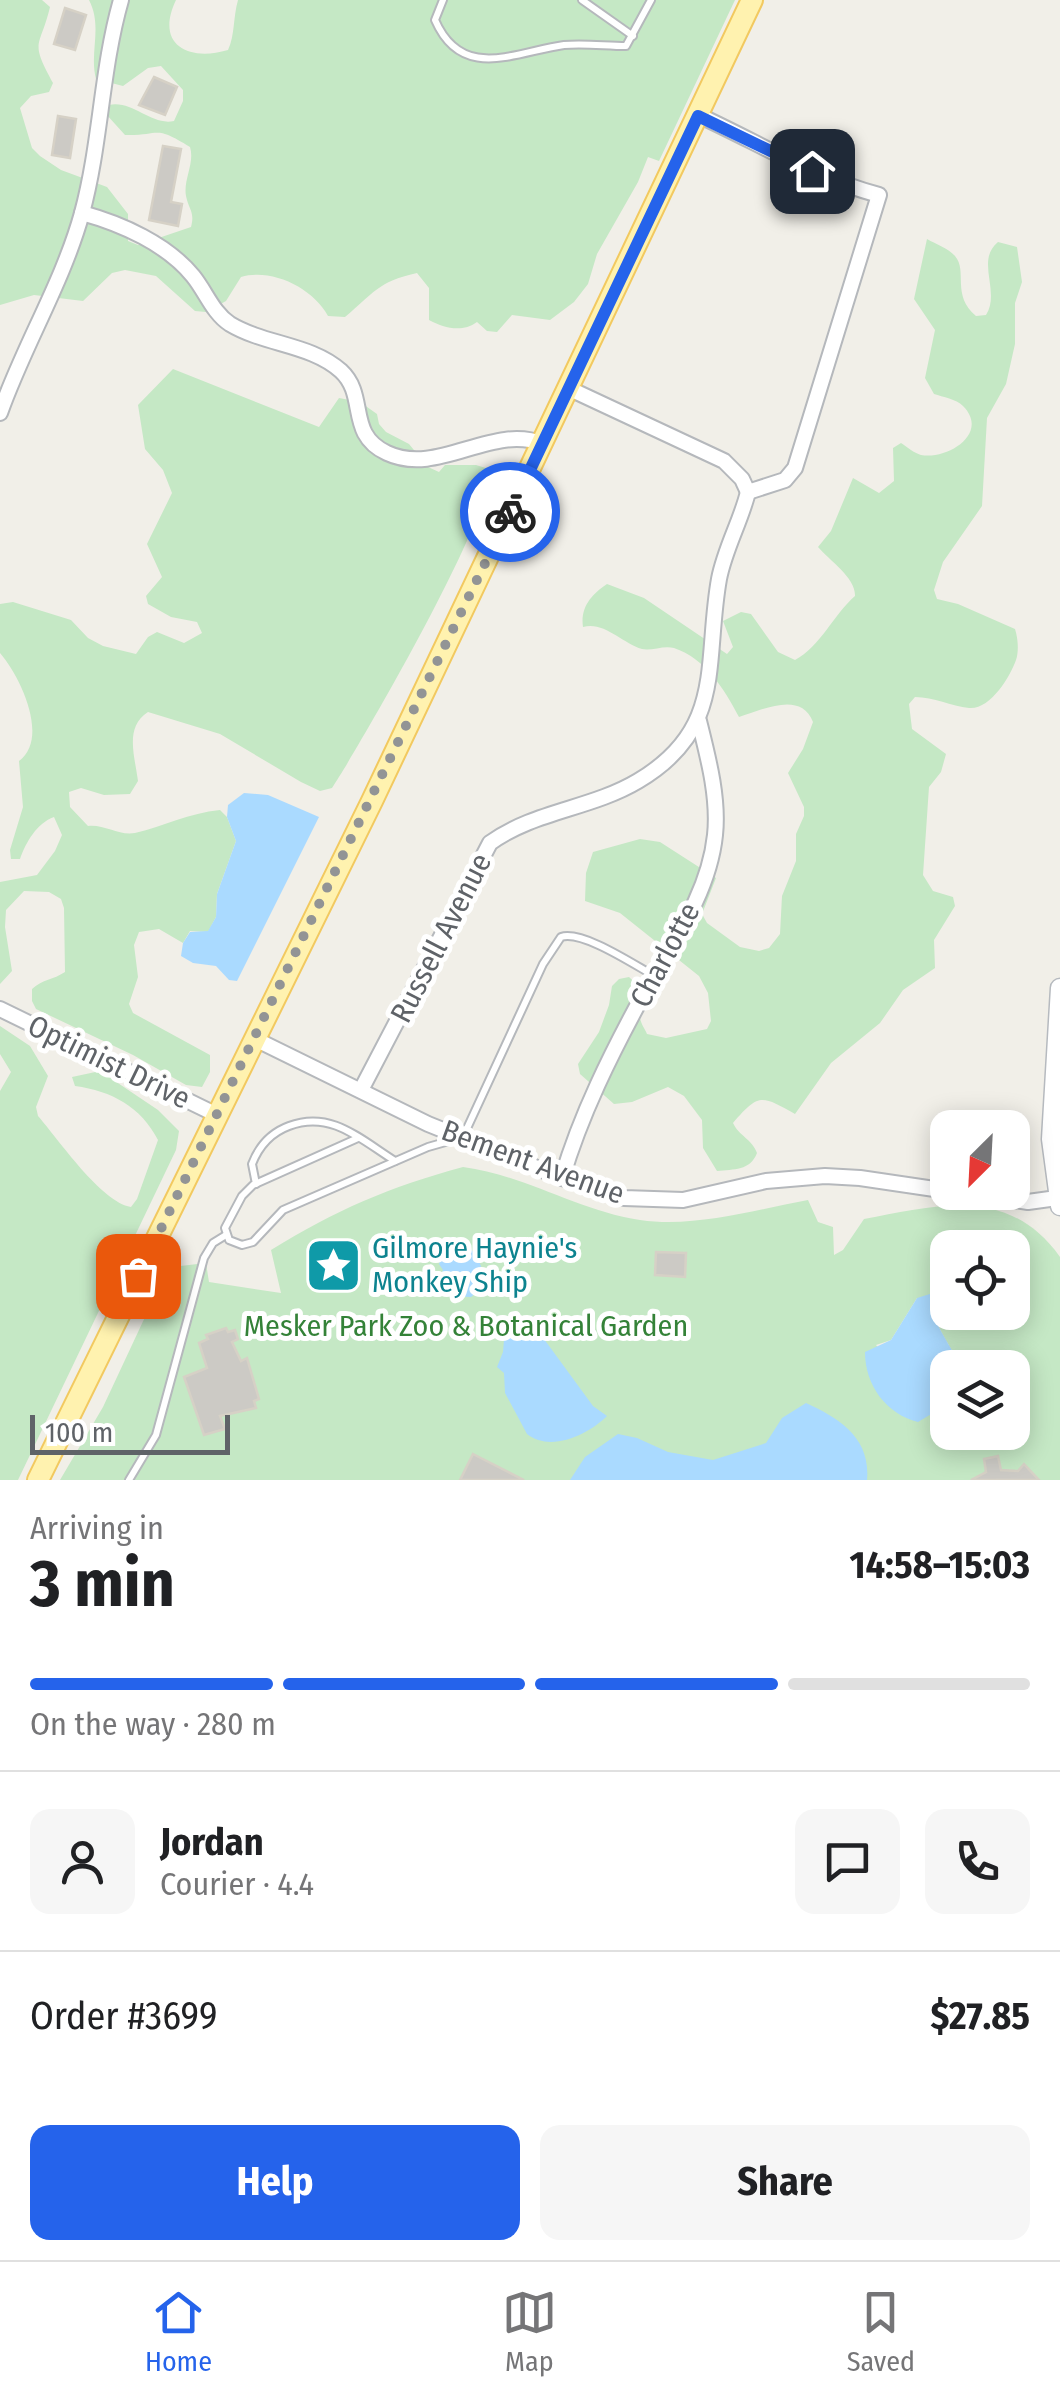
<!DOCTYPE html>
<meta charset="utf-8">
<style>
body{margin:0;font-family:"Fira Sans Condensed",sans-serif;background:#f6f6f6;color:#202124;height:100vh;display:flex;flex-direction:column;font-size:38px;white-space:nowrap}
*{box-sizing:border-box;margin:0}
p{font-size:32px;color:#757577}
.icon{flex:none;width:55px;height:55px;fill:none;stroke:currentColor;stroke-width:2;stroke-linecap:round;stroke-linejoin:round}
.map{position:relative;height:1480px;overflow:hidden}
.side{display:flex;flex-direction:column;background:#fff;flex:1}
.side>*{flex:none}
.needle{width:65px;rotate:204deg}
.buttons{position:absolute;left:930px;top:1110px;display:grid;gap:20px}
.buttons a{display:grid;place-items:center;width:100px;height:100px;border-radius:20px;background:#fff;box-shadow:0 5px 25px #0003;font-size:50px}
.scale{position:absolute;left:30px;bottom:25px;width:200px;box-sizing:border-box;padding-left:10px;border:5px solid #5f6368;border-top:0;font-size:28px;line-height:35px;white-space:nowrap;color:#5f6368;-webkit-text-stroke:8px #fff;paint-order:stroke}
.pin{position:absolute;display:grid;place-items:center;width:85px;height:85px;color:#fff;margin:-42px;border-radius:20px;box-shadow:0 5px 15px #0006}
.courier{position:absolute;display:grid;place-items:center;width:100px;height:100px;margin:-50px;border:8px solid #2563eb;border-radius:50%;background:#fff;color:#222;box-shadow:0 2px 12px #0007}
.summary em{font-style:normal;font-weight:700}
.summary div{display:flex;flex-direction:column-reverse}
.summary{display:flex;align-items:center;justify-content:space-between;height:170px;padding:0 30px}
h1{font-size:65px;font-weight:700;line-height:75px}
.bar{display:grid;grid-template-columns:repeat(4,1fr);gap:15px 10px;align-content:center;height:120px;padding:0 30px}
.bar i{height:12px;border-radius:8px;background:#e0e0e0}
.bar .on{background:#2563eb}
.bar p{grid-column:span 4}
.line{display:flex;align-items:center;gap:25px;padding:0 30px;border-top:2px solid #e0e0e0}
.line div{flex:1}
.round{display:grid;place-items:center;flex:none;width:105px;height:105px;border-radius:20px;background:#f6f6f6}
.button{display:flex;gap:20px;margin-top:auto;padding:20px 30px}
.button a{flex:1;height:115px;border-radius:20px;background:#2563eb;color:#fff;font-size:40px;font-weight:700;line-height:115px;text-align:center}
.button a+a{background:#f6f6f6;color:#202124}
.menu{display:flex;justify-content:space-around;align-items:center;height:140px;border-top:2px solid #e0e0e0;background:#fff;font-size:28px;color:#757577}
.menu a{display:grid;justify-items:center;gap:5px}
.menu .on{color:#2563eb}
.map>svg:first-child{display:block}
.green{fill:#c5e8c5;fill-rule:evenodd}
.water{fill:#aadaff}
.building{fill:#cccac5;stroke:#d6d1c6;stroke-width:2.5}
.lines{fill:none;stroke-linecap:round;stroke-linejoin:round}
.lane-casing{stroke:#b5b8bc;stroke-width:10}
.street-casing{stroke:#b5b8bc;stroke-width:18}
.secondary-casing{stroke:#b6babf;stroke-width:21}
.primary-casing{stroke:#f2c960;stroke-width:24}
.lane{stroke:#fff;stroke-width:6}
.street{stroke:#fff;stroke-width:14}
.secondary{stroke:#fff;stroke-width:18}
.primary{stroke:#fff2af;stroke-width:20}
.done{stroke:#929495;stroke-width:10;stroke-dasharray:0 18}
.route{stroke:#2563eb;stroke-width:12}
.labels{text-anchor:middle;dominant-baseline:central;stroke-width:10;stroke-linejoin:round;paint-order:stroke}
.street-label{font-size:30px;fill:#5f6368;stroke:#fff}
.culture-label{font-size:30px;fill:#0d838f;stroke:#fff;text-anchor:start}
.park-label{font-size:30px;fill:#348238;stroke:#fff}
</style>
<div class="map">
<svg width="1060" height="1480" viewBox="0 0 1060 1480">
<rect width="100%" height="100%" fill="#f1efe8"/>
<!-- green -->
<g class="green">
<path d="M0 0H42L50 7C40 49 29 39 53 83L49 92 31 96 20 108 32 148 40 156 61 170 107 187 128 214V241L138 245 191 227C195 212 189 210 186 196 183 180 195 163 190 147 153 124 161 136 125 135L106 114 109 105C133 100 151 126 174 121L183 101V90L161 66 148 68 123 86 96 79C89 52 103 27 89 0H176C155 44 187 62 228 50 235 35 233 17 238 0H735L659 161 648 157 638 182 597 254 588 284 574 302 550 320 512 315 497 332 487 331 477 322C462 333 444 328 429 320V288L417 273C377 282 374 293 345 317L328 316C313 288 272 268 241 277L226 301 206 312 195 311 156 276 125 270 112 273 83 301 34 295 0 305Z"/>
<path d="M927 239C936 244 949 249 955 256 968 271 951 295 976 316L986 315C1001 291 975 261 998 242L1017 247 1022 282 1015 303V344L1006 384 987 418 982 506 943 562 934 590 937 599 958 604 1015 629C1018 638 1019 651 1016 660 1010 677 990 710 969 708 951 706 934 697 915 697L909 704 912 729 946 754 941 772 929 787 923 875 933 891 953 897 955 906 934 940 935 968 903 990 880 1023 831 1063 795 1114C761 1095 759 1093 733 1123 739 1136 752 1139 757 1153 750 1171 734 1169 717 1171L703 1148 702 1120 684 1096 668 1087 632 1102 614 1104 580 1074 578 1064 599 1032 609 1005 612 986 619 979 629 977C645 990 636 1001 640 1018 641 1024 645 1029 647 1034L666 1038 707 1029 711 1021 708 993 699 976 620 913 585 901 586 873 593 852 640 839 660 842 716 878 702 914 707 923 740 947 759 951 769 948 780 934 782 896 796 861V834L804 816V807L788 773 803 749 813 722C801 690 762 710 739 717 725 690 705 658 674 648 664 645 652 651 642 649 622 643 604 621 583 627 580 607 592 594 607 584L644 598 727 654 733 647 723 621 741 612 751 614 778 652 795 660C820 647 834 614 855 596 856 578 830 561 818 547L831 531 853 478 879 493 894 481 893 448 901 443C907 447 914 453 921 455 948 460 990 433 963 406 956 399 943 397 934 394L925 378 935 330 914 299Z"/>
<path d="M173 369 319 427 339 398 360 402 377 414 379 424 386 432 409 444 428 467 439 472 445 465H476L489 469C497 509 361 744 332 788L320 791 301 782 220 734 148 712C124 727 135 757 138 781L130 794 104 795 81 788 69 792 70 807 88 826C104 824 119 836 135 833 164 826 189 813 220 810L227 817 236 841 217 894 216 917 208 932 190 931 183 943 159 929 139 932 134 945 138 977 129 1004 133 1013 210 1055V1072L202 1087 186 1085 133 1055 36 1009 32 1001V989C43 979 53 980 65 972L64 908 61 899 49 892 24 891 6 910 5 927 12 971 0 984V882L37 875 55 851 62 835 54 817C37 823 26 842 20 859H11L10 850 23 807 19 761C50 738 20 676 0 653V604L13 602 71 620 88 638 103 646 136 654 148 637 157 632 184 643 202 633 197 622 171 617 148 604 146 596 162 577 147 544 172 493 163 470 145 449 138 405Z"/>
<path d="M0 1026 30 1046 48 1076 36 1107 38 1116C59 1140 101 1202 131 1207L137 1199 158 1140C141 1107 112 1091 75 1086L72 1077 100 1071 158 1110 179 1131 176 1150 18 1480H0V1091L11 1072 0 1054Z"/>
<path d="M463 1167C525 1175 578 1211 640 1220 695 1228 754 1210 808 1200L818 1222 833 1227 834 1255 843 1250 864 1219C937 1205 1009 1185 1060 1257V1480H60L103 1407 160 1285 172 1267 206 1263 209 1282 281 1293 271 1250C336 1210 389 1187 463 1167ZM948 1248H1012V1312H948ZM917 1298H943L933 1308C934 1323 950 1347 959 1362L979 1367 1012 1368V1432H948L947 1404 941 1413H933L876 1345 891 1340Z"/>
</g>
<!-- water -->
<g class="water">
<polygon points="244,793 268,795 319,817 237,981 229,980 216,966 193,963 181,956 183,943 190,932 208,931 216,917 217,894 236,841 227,817 228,805"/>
<path d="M453 1237C476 1248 486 1264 481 1289L471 1297 444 1296 436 1286 443 1270 439 1264 449 1238Z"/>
<path d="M946 1289C943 1296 935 1303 933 1310 931 1317 954 1353 959 1362L979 1367 948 1368 947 1404 941 1414 933 1413 918 1422C886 1414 865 1385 865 1352L891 1340 917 1298Z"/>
<path d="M513 1319 544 1339 593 1406 607 1416C589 1434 551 1453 527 1434L505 1393 504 1373 497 1367 503 1352 505 1327Z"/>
<path d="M806 1403C839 1418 871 1438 867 1480H570L585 1457 618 1434 637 1438 668 1452 713 1460 766 1443 782 1418Z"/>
</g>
<!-- building -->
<g class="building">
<polygon points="65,8 86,15 75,50 54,44"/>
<polygon points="154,77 177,87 165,115 139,105"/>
<polygon points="58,116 76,119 70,158 52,155"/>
<polygon points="163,146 181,149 171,202 182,204 178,226 149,220"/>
<polygon points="656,1252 686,1253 685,1277 655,1275"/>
<polygon points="226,1328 228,1332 235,1330 238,1339 232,1342 241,1361 247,1358 259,1399 254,1401 256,1408 220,1416 225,1429 204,1435 184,1377 207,1368 199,1343 208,1339 206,1335"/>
<polygon points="473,1454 524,1480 460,1480"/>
<polygon points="998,1456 1001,1470 1018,1471 1024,1464 1039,1480 971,1480 986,1472 984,1459"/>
</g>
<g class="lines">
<defs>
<g id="lane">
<path d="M443 0 435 20C462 82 515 52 564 45 584 43 606 46 626 46L651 0"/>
<polyline points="582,0 633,36"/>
<path d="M358 1138 253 1185 242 1196 225 1228 229 1240 242 1245 253 1242 283 1210 428 1147 463 1137 543 964 561 937C582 930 633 964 653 975"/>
<path d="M256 1184 252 1164C259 1146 270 1133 289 1126 331 1110 360 1139 395 1161"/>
<polyline points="129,1480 156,1435 204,1258 213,1243 226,1235"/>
</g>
<g id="street">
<path d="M698 115C759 143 815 178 879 195L795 468 785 480 748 492"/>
<path d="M82 213C122 224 167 244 193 276 206 292 213 313 230 324 265 345 311 344 341 371 368 396 346 434 387 453 438 477 492 423 543 444"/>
<polyline points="570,389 724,461 742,479 748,492"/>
<path d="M0 413C24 345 63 282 82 213 101 143 101 70 121 0"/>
<polyline points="0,1009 217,1115"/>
<polyline points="255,1039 428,1124 562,1178 624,1198 683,1200 766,1181 825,1176 860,1178 948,1191"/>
<path d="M361 1090 490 843C534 811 591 809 638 781 726 729 704 663 719 579 725 548 741 521 748 492"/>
<path d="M562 1178C581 1114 611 1054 643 995 671 945 709 894 715 835 719 798 708 757 699 721"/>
<polyline points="960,1192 1028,1202 1057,1198"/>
</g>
<polyline id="secondary" points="1060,988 1051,1139 1060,1206"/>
<polyline id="primary" points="38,1480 372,801 752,0"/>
</defs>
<!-- lane casing -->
<use href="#lane" class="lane-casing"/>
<!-- street casing -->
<use href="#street" class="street-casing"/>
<!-- secondary casing -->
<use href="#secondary" class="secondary-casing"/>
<!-- primary casing -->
<use href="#primary" class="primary-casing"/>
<!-- lane -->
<use href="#lane" class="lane"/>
<!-- street -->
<use href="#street" class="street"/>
<!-- secondary -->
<use href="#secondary" class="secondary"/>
<!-- primary -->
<use href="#primary" class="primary"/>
</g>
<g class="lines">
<!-- done -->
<polyline class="done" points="138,1276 510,512"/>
<!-- route -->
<polyline class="route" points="510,512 698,116 812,171"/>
</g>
<!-- icons -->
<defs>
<symbol id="sight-square" viewBox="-11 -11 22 22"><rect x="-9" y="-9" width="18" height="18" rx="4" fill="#0f9aa8" stroke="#fff"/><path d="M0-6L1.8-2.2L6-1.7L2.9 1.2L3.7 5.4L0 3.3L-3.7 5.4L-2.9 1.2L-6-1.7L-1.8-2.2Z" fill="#fff"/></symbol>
</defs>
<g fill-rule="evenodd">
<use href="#sight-square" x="302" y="1234" width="63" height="63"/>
</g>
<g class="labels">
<!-- street labels -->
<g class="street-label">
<text transform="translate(441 938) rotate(-63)">Russell Avenue</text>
<text transform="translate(665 955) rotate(-62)">Charlotte</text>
<text transform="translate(109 1062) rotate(26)">Optimist Drive</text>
<text transform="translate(533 1162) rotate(20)">Bement Avenue</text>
</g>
<!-- culture labels -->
<g class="culture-label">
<text x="372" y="1248">Gilmore Haynie's<tspan x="372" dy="34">Monkey Ship</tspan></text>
</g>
<!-- park labels -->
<g class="park-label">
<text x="466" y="1326">Mesker Park Zoo &amp; Botanical Garden</text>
</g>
</g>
</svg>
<div class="buttons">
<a><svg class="needle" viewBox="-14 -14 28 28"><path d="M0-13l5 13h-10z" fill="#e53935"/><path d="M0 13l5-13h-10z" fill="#757577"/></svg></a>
<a><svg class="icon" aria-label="locate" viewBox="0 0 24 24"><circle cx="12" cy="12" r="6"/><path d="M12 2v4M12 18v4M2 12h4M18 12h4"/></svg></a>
<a><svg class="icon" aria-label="layers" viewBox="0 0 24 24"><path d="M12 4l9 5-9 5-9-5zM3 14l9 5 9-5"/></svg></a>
</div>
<div class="scale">100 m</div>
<div class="pin" style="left:138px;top:1276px;background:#ea580c"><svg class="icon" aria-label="bag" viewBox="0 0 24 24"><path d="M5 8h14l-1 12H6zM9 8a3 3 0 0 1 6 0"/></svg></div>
<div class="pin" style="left:812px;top:171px;background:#1f2937"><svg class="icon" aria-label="home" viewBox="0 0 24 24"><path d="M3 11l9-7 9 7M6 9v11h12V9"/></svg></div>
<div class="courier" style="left:510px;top:512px"><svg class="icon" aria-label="bike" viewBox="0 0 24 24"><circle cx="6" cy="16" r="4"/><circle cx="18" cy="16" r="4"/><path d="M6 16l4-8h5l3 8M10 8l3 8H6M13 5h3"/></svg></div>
</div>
<section class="side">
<div class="summary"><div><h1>3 min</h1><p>Arriving in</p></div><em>14:58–15:03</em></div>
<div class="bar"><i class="on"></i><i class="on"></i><i class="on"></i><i></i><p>On the way · 280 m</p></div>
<div class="line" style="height:180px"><a class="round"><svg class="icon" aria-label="person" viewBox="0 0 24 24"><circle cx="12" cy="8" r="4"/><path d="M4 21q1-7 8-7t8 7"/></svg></a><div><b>Jordan</b><p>Courier · 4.4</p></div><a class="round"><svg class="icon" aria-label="chat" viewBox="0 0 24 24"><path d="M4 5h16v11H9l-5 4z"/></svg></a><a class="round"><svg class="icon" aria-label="phone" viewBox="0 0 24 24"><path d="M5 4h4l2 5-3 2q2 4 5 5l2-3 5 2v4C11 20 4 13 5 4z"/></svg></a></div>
<div class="line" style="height:130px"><div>Order #3699</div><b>$27.85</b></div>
<div class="button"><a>Help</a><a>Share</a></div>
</section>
<nav class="menu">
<a class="on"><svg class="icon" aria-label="home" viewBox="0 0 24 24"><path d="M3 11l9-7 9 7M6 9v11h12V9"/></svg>Home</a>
<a><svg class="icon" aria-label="map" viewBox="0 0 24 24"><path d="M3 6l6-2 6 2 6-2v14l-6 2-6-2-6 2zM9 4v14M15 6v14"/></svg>Map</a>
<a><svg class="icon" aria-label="saved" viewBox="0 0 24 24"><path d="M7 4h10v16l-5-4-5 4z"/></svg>Saved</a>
</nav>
